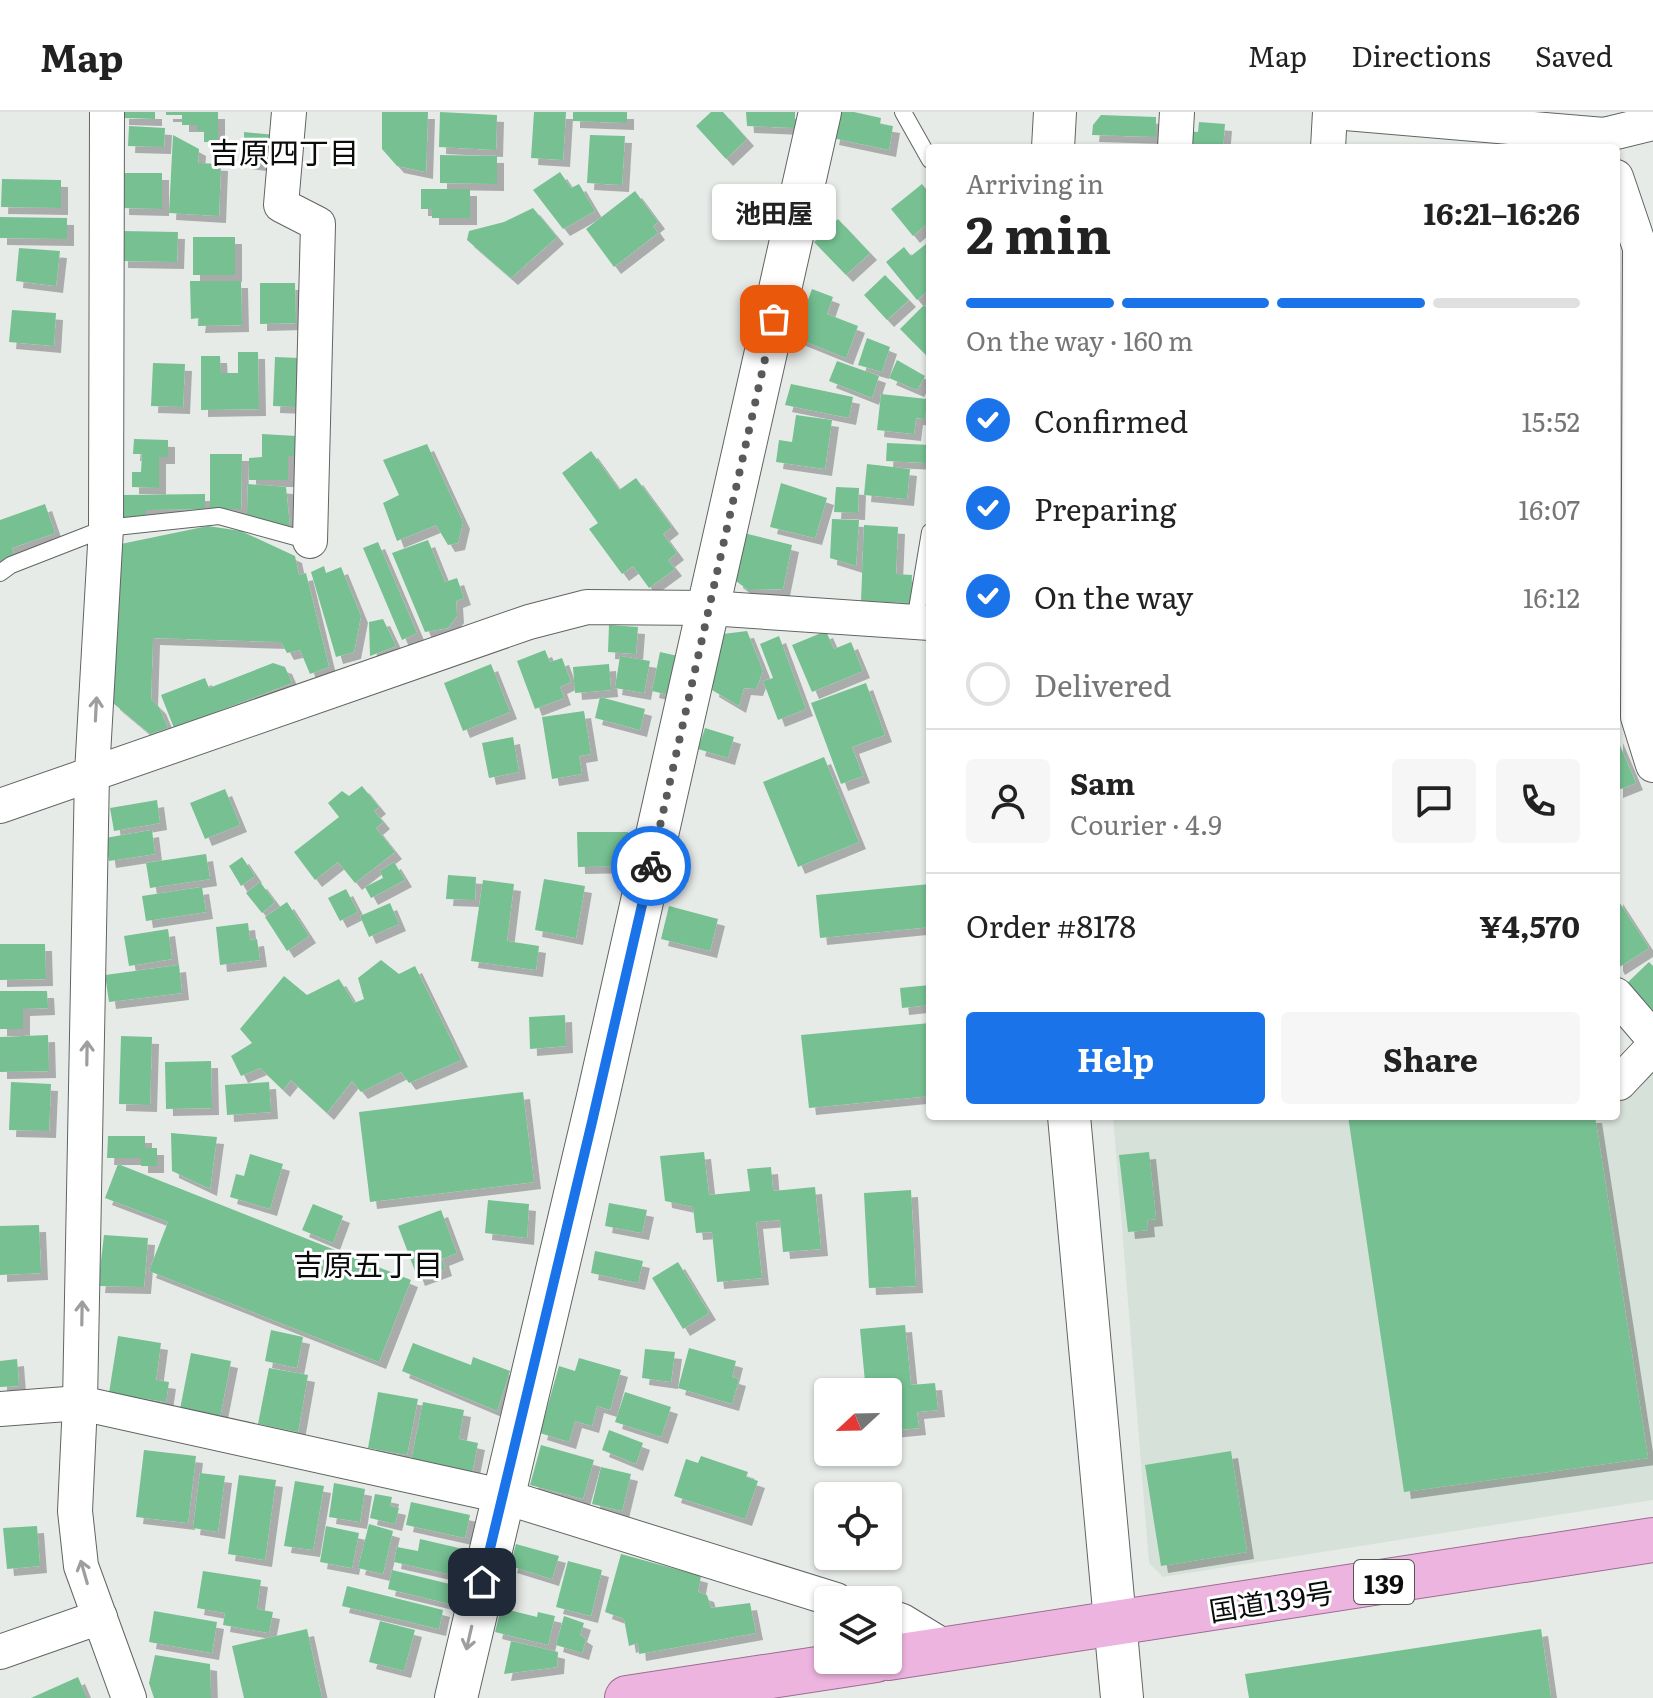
<!DOCTYPE html>
<meta charset="utf-8">
<style>
body{margin:0;font-family:Literata,"Noto Sans JP",serif;background:#f6f6f6;color:#222;height:100vh;display:flex;flex-direction:column;font-size:30px;white-space:nowrap}
*{box-sizing:border-box;margin:0}
p{font-size:26px;color:#767676}
.icon{flex:none;width:44px;height:44px;fill:none;stroke:currentColor;stroke-width:2;stroke-linecap:round;stroke-linejoin:round}
.map{position:relative;flex:1;overflow:hidden}
.details{position:absolute;left:926px;top:32px;width:694px;height:976px;display:flex;flex-direction:column;background:#fff;border-radius:8px;box-shadow:0 2px 6px #0004}
.details>*{flex:none}
.needle{width:52px;rotate:248deg}
.tools{position:absolute;left:814px;top:1266px;display:grid;gap:16px}
.tools a{display:grid;place-items:center;width:88px;height:88px;border-radius:8px;background:#fff;box-shadow:0 2px 6px #0004;font-size:40px}
.pin{position:absolute;display:grid;place-items:center;width:68px;height:68px;color:#fff;margin:-34px;border-radius:16px;box-shadow:0 4px 12px #0006}
.courier{position:absolute;display:grid;place-items:center;width:80px;height:80px;margin:-40px;border:6px solid #1a73e8;border-radius:50%;background:#fff;color:#222;box-shadow:0 2px 10px #0007}
.bubble{position:absolute;height:56px;border-radius:8px;background:#fff;box-shadow:0 2px 6px #0004;font-size:26px;font-weight:700;line-height:56px;text-align:center}
.head em{font-style:normal;font-weight:700}
.head div{display:flex;flex-direction:column-reverse}
.head{display:flex;align-items:center;justify-content:space-between;height:136px;padding:0 40px}
h1{font-size:52px;font-weight:700;line-height:60px}
.bar{display:grid;grid-template-columns:repeat(4,1fr);gap:12px 8px;align-content:center;height:96px;padding:0 40px}
.bar i{height:10px;border-radius:6px;background:#e0e0e0}
.bar .current{background:#1a73e8}
.bar p{grid-column:span 4}
.line{display:flex;align-items:center;gap:20px;padding:0 40px;border-top:2px solid #e0e0e0}
.line div{flex:1}
.round{display:grid;place-items:center;flex:none;width:84px;height:84px;border-radius:8px;background:#f6f6f6}
ol{padding:0 40px;list-style:none}
li{display:flex;align-items:center;gap:24px;height:88px}
li p{margin-inline-start:auto}
li .icon{padding:8px;border-radius:50%;background:#1a73e8;color:#fff;stroke-width:4}
li:last-child{color:#767676}
li i{width:44px;height:44px;border:4px solid #e0e0e0;border-radius:50%}
.primary-button{display:flex;gap:16px;margin-top:auto;padding:16px 40px}
.primary-button a{flex:1;height:92px;border-radius:8px;background:#1a73e8;color:#fff;font-size:32px;font-weight:700;line-height:92px;text-align:center}
.primary-button a+a{background:#f6f6f6;color:#222}
header{display:flex;align-items:center;gap:48px;box-sizing:border-box;height:112px;padding:0 40px;background:#fff;border-bottom:2px solid #e0e0e0}
header strong{font-size:38px}
nav{display:flex;gap:44px;margin-inline-start:auto;font-size:28px}
.map>svg:first-child{display:block}
.built{fill:#d6e1d9}
.building{fill:#76c092;filter:url(#shadow)}
.lines{fill:none;stroke-linecap:round;stroke-linejoin:round}
.service-casing{stroke:#616562;stroke-width:18}
.minor-casing{stroke:#616562;stroke-width:36}
.tertiary-casing{stroke:#616562;stroke-width:44}
.trunk-casing{stroke:#9c6d91;stroke-width:46}
.service{stroke:#fff;stroke-width:16}
.minor{stroke:#fff;stroke-width:34}
.tertiary{stroke:#fff;stroke-width:42}
.trunk{stroke:#eeb4e0;stroke-width:44}
.oneway{stroke:#9d9e9e}
.done{stroke:#585b59;stroke-width:8;stroke-dasharray:0 14.4}
.route{stroke:#1a73e8;stroke-width:10}
.labels{text-anchor:middle;dominant-baseline:central;stroke-width:6;stroke-linejoin:round;paint-order:stroke}
.shield{fill:#fff;stroke:#545655;stroke-width:2}
.shield-label{font-size:26px;font-weight:bold;fill:#0b0d0c}
.street-label{font-size:28px;fill:#0b0d0c;stroke:#fff}
.neighbourhood-label{font-size:30px;fill:#0b0d0c;stroke:#fff}
</style>
<header>
<strong>Map</strong>
<nav><a>Map</a><a>Directions</a><a>Saved</a></nav>
</header>
<div class="map">
<svg width="1653" height="1586" viewBox="0 0 1653 1586">
<defs>
<filter id="shadow"><feDropShadow dx="7" dy="7" stdDeviation="0" flood-color="#0004"/></filter>
</defs>
<rect width="100%" height="100%" fill="#e7ebe8"/>
<!-- built -->
<polygon class="built" points="1653,959 1653,1388 1163,1465 1149,1451 1113,1004 1616,1004 1616,983"/>
<!-- building -->
<g class="building">
<polygon points="122,0 155,0 155,7 122,6"/>
<polygon points="166,0 218,0 218,30 204,30 204,19 197,19 197,13 182,13 182,3 166,3"/>
<polygon points="382,0 428,0 426,60 397,54 382,37"/>
<polygon points="440,0 497,3 496,38 439,35"/>
<polygon points="534,0 566,0 563,48 531,46"/>
<polygon points="573,0 627,0 627,11 573,9"/>
<polygon points="711,0 723,0 747,27 726,47 696,14"/>
<polygon points="746,0 795,0 795,16 747,14"/>
<polygon points="838,0 854,0 881,6 880,12 893,14 889,38 832,26"/>
<polygon points="1101,3 1156,5 1156,25 1092,23 1093,13"/>
<polygon points="1199,10 1225,12 1223,36 1187,36 1189,19 1198,20"/>
<polygon points="129,14 165,16 164,35 128,34"/>
<polygon points="244,20 276,23 274,54 244,50"/>
<polygon points="173,23 199,37 198,51 221,52 219,104 169,101"/>
<polygon points="590,23 625,24 622,73 587,71"/>
<polygon points="440,43 497,44 497,72 440,71"/>
<polygon points="560,60 571,76 579,72 595,99 563,117 533,78"/>
<polygon points="122,61 162,61 162,97 122,96"/>
<polygon points="2,67 61,68 61,96 1,95"/>
<polygon points="922,72 930,82 930,109 913,124 891,97"/>
<polygon points="421,77 470,77 470,106 432,106 432,97 421,97"/>
<polygon points="635,79 658,110 653,114 658,121 614,155 586,117"/>
<polygon points="533,96 557,125 511,166 467,128 469,119 504,110"/>
<polygon points="0,105 67,106 67,127 0,126"/>
<polygon points="838,107 870,141 846,163 814,130"/>
<polygon points="121,119 178,120 177,150 121,149"/>
<rect x="193" y="125" width="42" height="38"/>
<polygon points="926,132 930,136 930,177 917,188 886,150 904,135 911,144"/>
<polygon points="19,136 60,139 56,174 16,169"/>
<polygon points="885,163 909,188 887,208 864,183"/>
<polygon points="190,169 241,169 242,213 198,214 199,206 191,207"/>
<polygon points="260,171 295,171 296,211 260,212"/>
<polygon points="812,177 833,185 827,202 858,214 846,246 794,225"/>
<polygon points="924,193 930,199 930,247 900,217"/>
<polygon points="12,198 56,201 54,234 9,230"/>
<polygon points="867,226 890,235 882,260 858,253"/>
<polygon points="238,240 258,240 259,297 201,298 201,244 220,244 221,261 238,261"/>
<polygon points="275,245 300,246 298,295 273,294"/>
<polygon points="897,248 925,264 917,278 889,266"/>
<polygon points="837,249 879,264 872,286 829,269"/>
<polygon points="153,251 185,252 183,295 151,294"/>
<polygon points="791,272 853,285 849,306 785,293"/>
<polygon points="881,282 927,287 925,307 916,306 914,322 877,318"/>
<polygon points="796,303 832,308 825,357 776,350 779,328 792,330"/>
<polygon points="262,322 297,324 298,344 288,344 288,368 249,368 249,346 262,345"/>
<polygon points="134,327 168,328 168,345 159,345 159,376 132,375 132,360 141,360 142,342 133,342"/>
<polygon points="887,331 930,333 929,351 886,349"/>
<polygon points="427,332 463,410 458,431 448,433 436,413 397,429 383,391 399,383 383,348"/>
<polygon points="591,339 619,378 636,366 672,415 663,422 677,441 668,448 675,457 649,476 633,454 622,462 589,417 598,411 562,361"/>
<polygon points="210,342 242,342 241,397 210,397"/>
<polygon points="867,352 910,357 907,387 864,383"/>
<polygon points="781,371 827,386 815,426 770,415"/>
<polygon points="248,372 286,375 290,416 247,403"/>
<polygon points="836,375 859,376 858,401 834,400"/>
<polygon points="205,382 205,397 146,398 146,405 122,405 123,383"/>
<polygon points="45,392 55,421 12,436 15,445 0,450 0,408"/>
<polygon points="832,407 859,408 856,454 830,446"/>
<polygon points="864,413 898,415 896,462 912,463 911,491 861,489"/>
<polygon points="208,414 241,419 295,444 299,463 306,461 329,555 310,562 300,538 287,541 281,530 153,526 151,587 159,595 168,616 150,622 113,591 116,433"/>
<polygon points="744,421 792,433 783,477 748,478 736,469"/>
<polygon points="428,428 445,470 457,466 464,486 456,489 457,504 448,516 425,520 392,441"/>
<polygon points="378,430 417,521 402,528 363,436"/>
<polygon points="324,454 326,461 341,455 361,504 354,540 336,545 311,460"/>
<polygon points="383,507 396,534 370,544 369,510"/>
<polygon points="609,513 638,515 636,542 608,540"/>
<polygon points="747,519 763,559 756,577 744,576 739,594 712,578 723,522"/>
<polygon points="826,519 834,537 851,530 863,559 812,580 792,533"/>
<polygon points="779,524 806,597 778,608 763,569 773,566 760,532"/>
<polygon points="545,538 550,550 562,546 571,570 560,575 564,586 535,597 517,549"/>
<polygon points="660,540 678,544 669,583 652,579"/>
<polygon points="620,544 650,549 644,581 615,576"/>
<polygon points="273,551 285,555 292,571 174,616 161,583 205,566 209,576"/>
<polygon points="491,552 510,600 463,619 444,571"/>
<polygon points="609,552 611,578 575,581 573,555"/>
<polygon points="866,571 885,623 852,635 863,664 841,672 811,591"/>
<polygon points="600,585 645,597 640,618 595,606"/>
<polygon points="584,599 591,642 579,644 582,662 552,667 542,605"/>
<polygon points="705,616 734,625 728,646 698,637"/>
<polygon points="1616,624 1636,671 1616,679"/>
<polygon points="513,625 519,660 489,666 482,631"/>
<polygon points="824,645 859,730 798,755 763,670"/>
<polygon points="362,674 379,695 374,699 383,710 376,716 395,740 355,771 338,750 315,768 294,740 339,705 328,691 342,679 349,684"/>
<polygon points="225,677 240,713 205,727 190,691"/>
<polygon points="157,688 160,711 114,719 110,696"/>
<polygon points="152,718 155,742 109,749 105,726"/>
<polygon points="577,720 628,720 629,754 578,755"/>
<polygon points="206,742 210,767 150,776 146,751"/>
<polygon points="242,745 255,764 241,774 229,754"/>
<polygon points="394,750 405,768 371,786 365,775 383,766 380,759"/>
<polygon points="448,763 476,765 475,788 446,787"/>
<polygon points="544,767 585,774 576,826 535,818"/>
<polygon points="483,768 514,772 507,829 539,834 536,858 471,849"/>
<polygon points="260,770 275,790 262,801 246,781"/>
<polygon points="930,772 930,815 820,826 816,783"/>
<polygon points="202,775 206,800 146,809 142,784"/>
<polygon points="346,777 358,800 340,809 328,786"/>
<polygon points="1616,785 1649,836 1618,856 1616,852"/>
<polygon points="287,790 309,824 287,839 265,805"/>
<polygon points="390,791 399,812 369,825 360,804"/>
<polygon points="669,794 718,807 710,839 661,827"/>
<polygon points="248,811 250,828 257,827 260,848 220,853 216,815"/>
<polygon points="168,817 172,847 129,854 124,824"/>
<polygon points="0,832 45,832 46,867 0,868"/>
<polygon points="381,848 399,862 415,854 461,948 409,971 401,960 361,980 352,969 327,1001 291,968 283,978 260,956 241,964 231,944 252,931 240,917 284,864 307,883 339,867 354,891 364,887 358,866"/>
<polygon points="1649,850 1653,854 1653,904 1625,873"/>
<polygon points="179,853 182,881 109,890 105,863"/>
<polygon points="930,873 930,893 902,896 900,876"/>
<polygon points="0,879 47,879 48,896 23,897 23,917 0,917"/>
<polygon points="565,903 566,934 530,937 529,905"/>
<polygon points="930,911 930,984 809,996 801,923"/>
<polygon points="48,923 49,959 0,960 0,925"/>
<polygon points="121,924 152,925 150,993 119,992"/>
<polygon points="211,949 212,996 166,997 165,950"/>
<polygon points="11,970 51,972 49,1019 9,1018"/>
<polygon points="269,970 271,1000 227,1003 225,973"/>
<polygon points="523,980 534,1070 370,1090 359,1000"/>
<polygon points="1348,1004 1595,1004 1648,1346 1404,1380"/>
<polygon points="171,1021 217,1025 210,1077 172,1059"/>
<polygon points="108,1024 145,1024 145,1036 157,1036 157,1054 141,1054 141,1046 107,1046"/>
<polygon points="704,1040 709,1083 750,1079 747,1057 771,1055 773,1079 815,1075 821,1137 783,1140 780,1108 756,1110 762,1166 717,1170 712,1120 696,1121 693,1095 665,1089 660,1044"/>
<polygon points="1149,1040 1156,1107 1147,1108 1148,1118 1128,1120 1119,1043"/>
<polygon points="250,1042 283,1052 270,1097 230,1085 236,1062 244,1064"/>
<polygon points="118,1052 411,1168 379,1250 149,1159 168,1110 105,1086"/>
<polygon points="911,1078 916,1174 869,1176 864,1081"/>
<polygon points="488,1088 529,1092 527,1126 485,1121"/>
<polygon points="609,1091 647,1098 642,1121 605,1114"/>
<polygon points="313,1092 343,1104 333,1131 302,1118"/>
<polygon points="441,1098 457,1141 442,1147 445,1157 418,1167 398,1114"/>
<polygon points="39,1113 41,1161 0,1163 0,1114"/>
<polygon points="104,1123 148,1126 144,1175 98,1174"/>
<polygon points="595,1139 643,1149 638,1171 591,1161"/>
<polygon points="678,1150 709,1201 683,1217 652,1166"/>
<polygon points="905,1213 911,1273 935,1271 938,1298 917,1300 919,1316 888,1319 888,1280 866,1280 860,1217"/>
<polygon points="271,1218 303,1225 297,1256 265,1249"/>
<polygon points="118,1224 161,1231 156,1268 169,1270 166,1290 109,1281"/>
<polygon points="413,1231 471,1253 473,1245 510,1259 497,1299 402,1259"/>
<polygon points="689,1236 736,1249 732,1265 739,1267 732,1292 678,1276"/>
<polygon points="645,1237 675,1240 671,1270 642,1266"/>
<polygon points="191,1241 231,1249 220,1305 180,1297"/>
<polygon points="579,1246 621,1258 610,1298 597,1294 592,1314 575,1309 569,1330 540,1321 559,1254 575,1259"/>
<polygon points="17,1247 19,1274 0,1275 0,1249"/>
<polygon points="269,1256 308,1263 298,1320 258,1312"/>
<polygon points="378,1280 418,1287 407,1343 368,1336"/>
<polygon points="625,1280 671,1295 661,1325 615,1310"/>
<polygon points="423,1290 464,1298 459,1327 478,1331 472,1361 411,1349"/>
<polygon points="609,1318 643,1331 636,1352 602,1338"/>
<polygon points="541,1333 594,1348 583,1387 530,1373"/>
<polygon points="144,1338 196,1344 188,1411 136,1405"/>
<polygon points="1231,1339 1247,1440 1161,1454 1145,1353"/>
<polygon points="701,1344 748,1360 746,1365 758,1369 745,1407 674,1384 686,1347 698,1351"/>
<polygon points="601,1355 631,1362 622,1399 592,1392"/>
<polygon points="200,1361 225,1364 218,1420 193,1416"/>
<polygon points="239,1363 276,1368 265,1448 228,1442"/>
<polygon points="295,1369 324,1374 313,1438 284,1434"/>
<polygon points="334,1371 365,1377 360,1410 329,1405"/>
<polygon points="375,1382 392,1385 390,1394 399,1396 395,1412 370,1406"/>
<polygon points="411,1390 470,1403 465,1426 406,1413"/>
<polygon points="369,1412 393,1419 383,1462 358,1456"/>
<polygon points="37,1414 40,1454 7,1457 3,1416"/>
<polygon points="326,1414 359,1421 352,1456 320,1450"/>
<polygon points="420,1427 463,1437 457,1464 394,1450 397,1435 418,1439"/>
<polygon points="516,1432 559,1444 552,1467 510,1454"/>
<polygon points="621,1442 701,1464 698,1480 707,1483 711,1496 750,1491 756,1521 639,1542 638,1531 629,1534 624,1507 605,1500"/>
<polygon points="568,1449 602,1458 591,1504 556,1495"/>
<polygon points="392,1458 458,1474 454,1493 388,1477"/>
<polygon points="203,1459 261,1468 257,1497 273,1500 269,1521 223,1513 225,1501 197,1496"/>
<polygon points="347,1474 443,1498 439,1517 342,1494"/>
<polygon points="501,1496 537,1505 538,1500 555,1504 548,1533 495,1520"/>
<polygon points="154,1499 217,1510 212,1541 149,1530"/>
<polygon points="564,1504 584,1511 580,1523 586,1527 582,1541 556,1533"/>
<polygon points="380,1509 415,1518 404,1559 369,1550"/>
<polygon points="307,1517 322,1586 244,1586 232,1534"/>
<polygon points="1541,1517 1551,1586 1249,1586 1245,1562"/>
<polygon points="511,1529 558,1540 557,1555 504,1562"/>
<polygon points="155,1543 210,1552 211,1586 154,1586 149,1571"/>
<polygon points="78,1565 87,1586 31,1586"/>
</g>
<g class="lines">
<defs>
<g id="service">
<polyline points="903,0 930,48"/>
<polyline points="0,461 11,453 106,416 219,404 310,429"/>
<polyline points="915,509 930,420"/>
</g>
<g id="minor">
<polyline points="107,0 106,416 92,661 80,1291 75,1399 81,1454 129,1586"/>
<polyline points="289,0 281,93 318,112 310,429"/>
<polyline points="1334,0 1604,23 1653,11"/>
<polyline points="1175,36 1177,0"/>
<polyline points="1328,36 1330,0"/>
<polyline points="1616,65 1640,136 1638,605 1653,653"/>
<polyline points="0,694 529,510 587,495 709,496 930,511"/>
<polyline points="1616,883 1653,926"/>
<polyline points="1616,968 1619,971 1653,935"/>
<polyline points="0,1297 80,1291 502,1384 836,1488"/>
<polyline points="888,1504 902,1509 948,1537"/>
<polyline points="0,1540 100,1505"/>
</g>
<g id="tertiary">
<polyline points="1053,36 1055,0"/>
<polyline points="1069,1004 1122,1586"/>
<polyline points="456,1586 597,989 820,0"/>
</g>
<g id="trunk">
<polyline points="888,1546 1653,1428"/>
<polyline points="627,1586 876,1548"/>
</g>
</defs>
<!-- service casing -->
<use href="#service" class="service-casing"/>
<!-- minor casing -->
<use href="#minor" class="minor-casing"/>
<!-- tertiary casing -->
<use href="#tertiary" class="tertiary-casing"/>
<!-- trunk casing -->
<use href="#trunk" class="trunk-casing"/>
<!-- service -->
<use href="#service" class="service"/>
<!-- minor -->
<use href="#minor" class="minor"/>
<!-- tertiary -->
<use href="#tertiary" class="tertiary"/>
<!-- trunk -->
<use href="#trunk" class="trunk"/>
</g>
<!-- one-way arrows -->
<defs><path id="oneway-shaft" d="M-6 0H5M1.5-3L5.5 0L1.5 3" fill="none" stroke-width="1.6" stroke-linecap="round" stroke-linejoin="round" transform="scale(2)"/></defs>
<g class="oneway">
<use href="#oneway-shaft" transform="translate(96 597) rotate(-87)"/>
<use href="#oneway-shaft" transform="translate(87 941) rotate(-89)"/>
<use href="#oneway-shaft" transform="translate(82 1201) rotate(-89)"/>
<use href="#oneway-shaft" transform="translate(84 1460) rotate(-106)"/>
<use href="#oneway-shaft" transform="translate(469 1526) rotate(103)"/>
</g>
<g class="lines">
<!-- done -->
<polyline class="done" points="651,754 774,207"/>
<!-- route -->
<polyline class="route" points="482,1470 592,1010 651,754"/>
</g>
<g class="labels">
<!-- shield labels -->
<rect class="shield" x="1354" y="1448" width="60" height="44" rx="6"/>
<g class="shield-label">
<text x="1384" y="1470">139</text>
</g>
<!-- street labels -->
<g class="street-label">
<text transform="translate(1271 1488) rotate(-9)">国道139号</text>
</g>
<!-- neighbourhood labels -->
<g class="neighbourhood-label">
<text x="284" y="39">吉原四丁目</text>
<text x="368" y="1151">吉原五丁目</text>
</g>
</g>
</svg>
<div class="tools">
<a><svg class="needle" viewBox="-14 -14 28 28"><path d="M0-13l5 13h-10z" fill="#e53935"/><path d="M0 13l5-13h-10z" fill="#767676"/></svg></a>
<a><svg class="icon" aria-label="locate" viewBox="0 0 24 24"><circle cx="12" cy="12" r="6"/><path d="M12 2v4M12 18v4M2 12h4M18 12h4"/></svg></a>
<a><svg class="icon" aria-label="layers" viewBox="0 0 24 24"><path d="M12 4l9 5-9 5-9-5zM3 14l9 5 9-5"/></svg></a>
</div>
<div class="pin" style="left:774px;top:207px;background:#ea580c"><svg class="icon" aria-label="bag" viewBox="0 0 24 24"><path d="M5 8h14l-1 12H6zM9 8a3 3 0 0 1 6 0"/></svg></div>
<div class="pin" style="left:482px;top:1470px;background:#1f2937"><svg class="icon" aria-label="home" viewBox="0 0 24 24"><path d="M3 11l9-7 9 7M6 9v11h12V9"/></svg></div>
<div class="courier" style="left:651px;top:754px"><svg class="icon" aria-label="bike" viewBox="0 0 24 24"><circle cx="6" cy="16" r="4"/><circle cx="18" cy="16" r="4"/><path d="M6 16l4-8h5l3 8M10 8l3 8H6M13 5h3"/></svg></div>
<div class="bubble" style="left:712px;top:72px;width:124px">池田屋</div>
<section class="details">
<div class="head"><div><h1>2 min</h1><p>Arriving in</p></div><em>16:21–16:26</em></div>
<div class="bar"><i class="current"></i><i class="current"></i><i class="current"></i><i></i><p>On the way · 160 m</p></div>
<ol>
<li><svg class="icon" aria-label="check" viewBox="0 0 24 24"><path d="M5 12l5 5 9-10"/></svg>Confirmed<p>15:52</p></li>
<li><svg class="icon" aria-label="check" viewBox="0 0 24 24"><path d="M5 12l5 5 9-10"/></svg>Preparing<p>16:07</p></li>
<li><svg class="icon" aria-label="check" viewBox="0 0 24 24"><path d="M5 12l5 5 9-10"/></svg>On the way<p>16:12</p></li>
<li><i></i>Delivered</li>
</ol>
<div class="line" style="height:144px"><a class="round"><svg class="icon" aria-label="person" viewBox="0 0 24 24"><circle cx="12" cy="8" r="4"/><path d="M4 21q1-7 8-7t8 7"/></svg></a><div><b>Sam</b><p>Courier · 4.9</p></div><a class="round"><svg class="icon" aria-label="chat" viewBox="0 0 24 24"><path d="M4 5h16v11H9l-5 4z"/></svg></a><a class="round"><svg class="icon" aria-label="phone" viewBox="0 0 24 24"><path d="M5 4h4l2 5-3 2q2 4 5 5l2-3 5 2v4C11 20 4 13 5 4z"/></svg></a></div>
<div class="line" style="height:104px"><div>Order #8178</div><b>¥4,570</b></div>
<div class="primary-button"><a>Help</a><a>Share</a></div>
</section>
</div>
